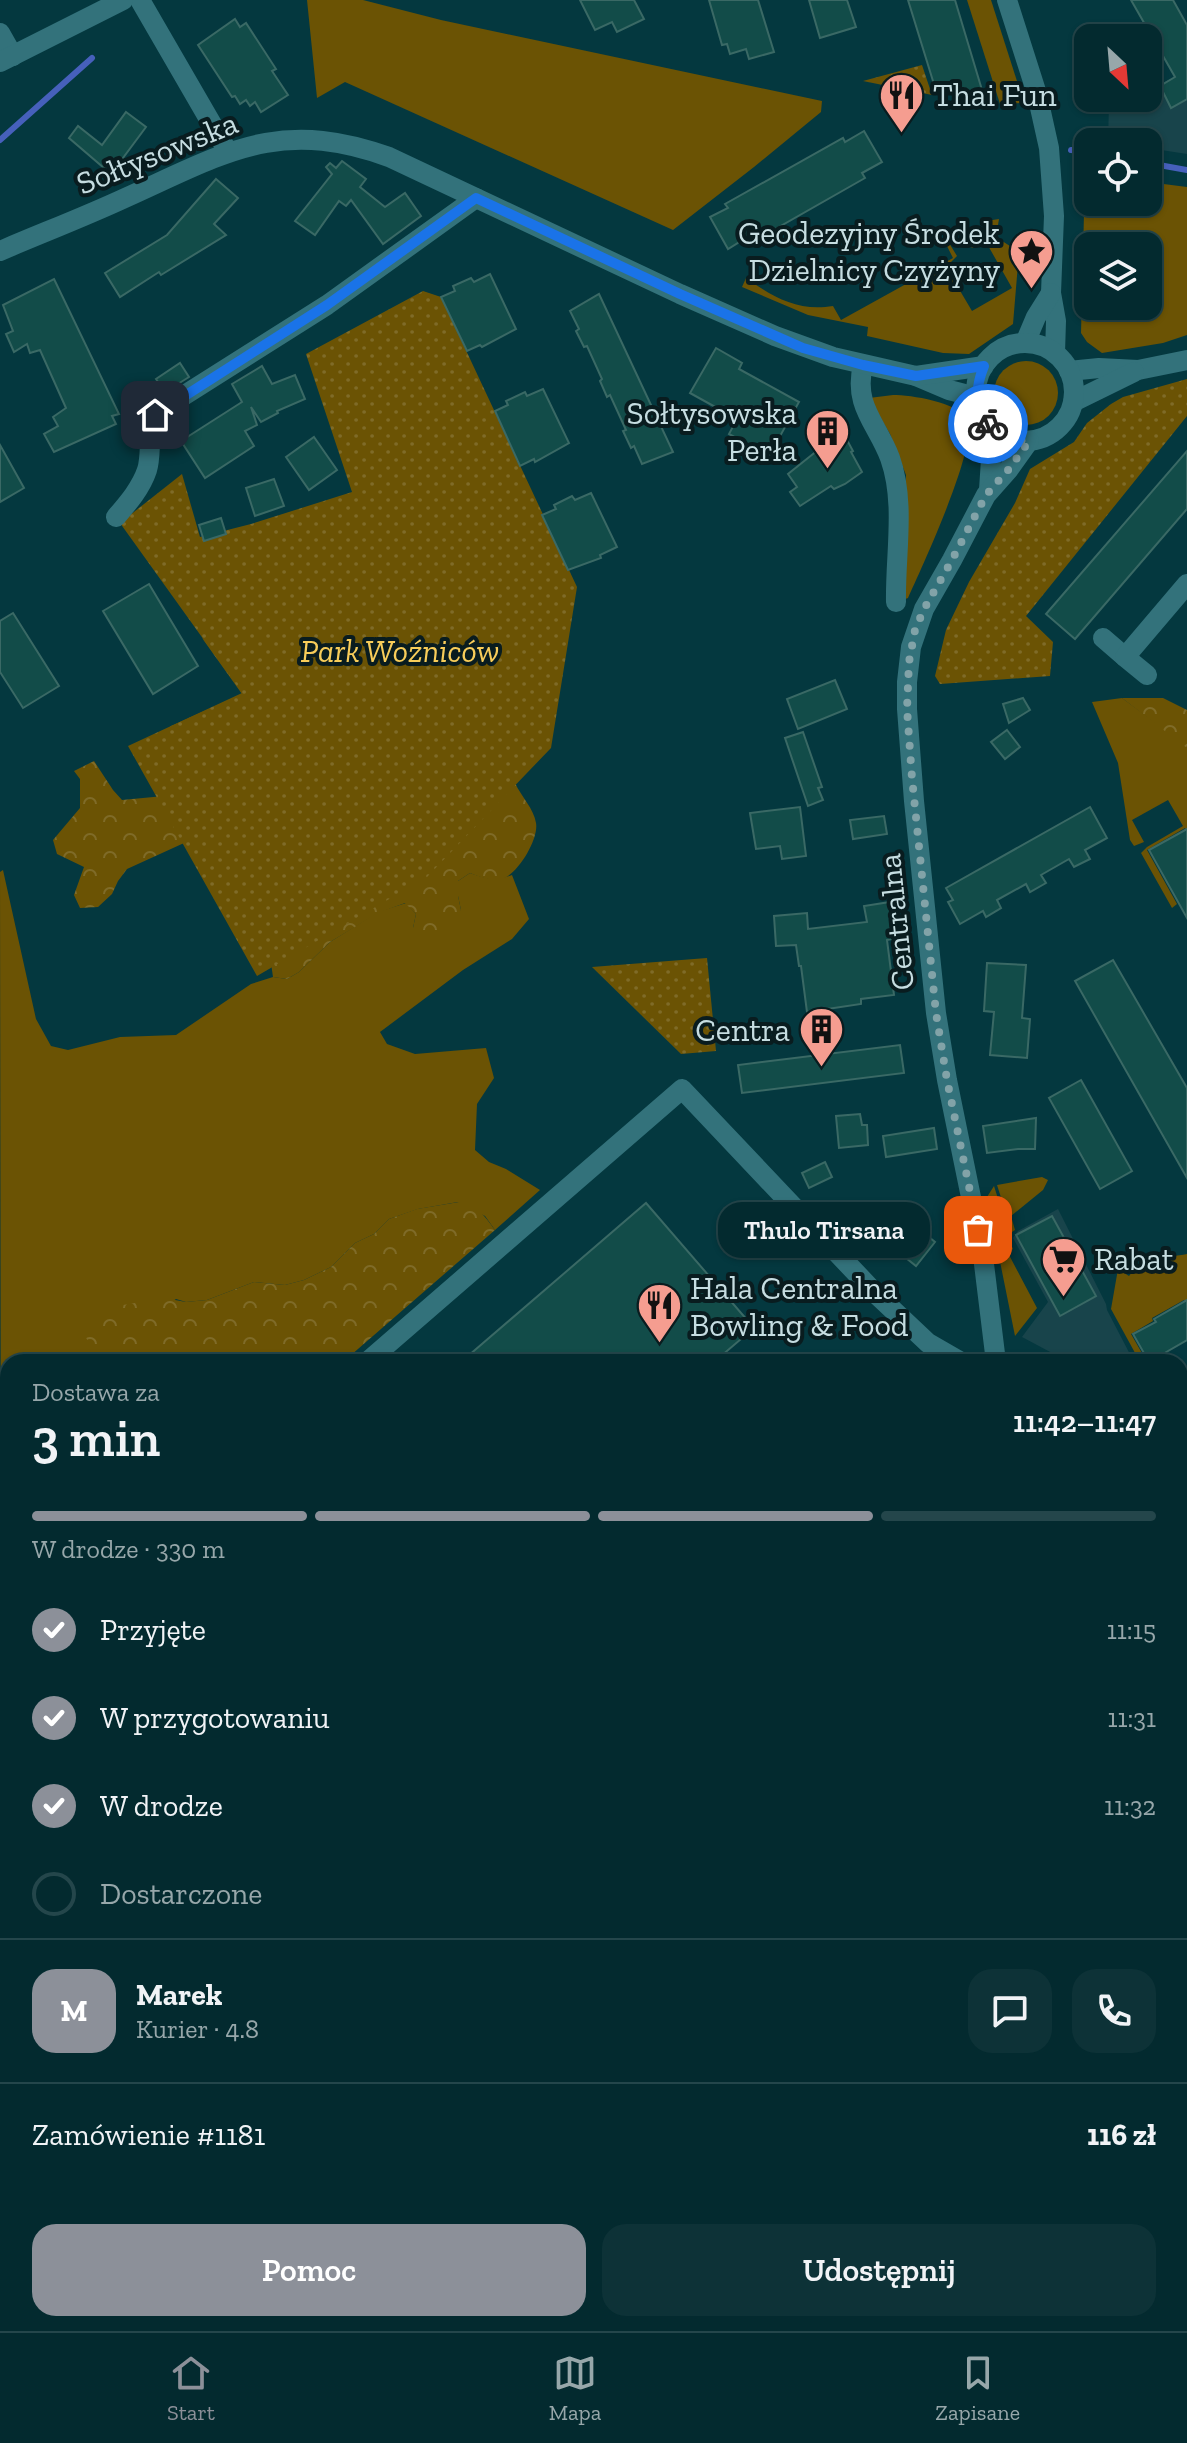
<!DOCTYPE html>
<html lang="pl">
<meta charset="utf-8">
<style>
body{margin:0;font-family:"Zilla Slab",serif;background:#0d3237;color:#f1f3f6;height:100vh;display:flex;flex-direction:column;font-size:30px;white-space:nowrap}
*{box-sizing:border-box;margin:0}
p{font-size:26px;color:#97a7aa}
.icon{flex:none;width:44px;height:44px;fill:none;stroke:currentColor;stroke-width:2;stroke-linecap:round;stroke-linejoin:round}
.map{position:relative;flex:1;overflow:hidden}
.drawer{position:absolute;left:0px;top:1354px;width:1188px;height:978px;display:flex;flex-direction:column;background:#032a2f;border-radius:24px 24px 0 0;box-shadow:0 2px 6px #0004,0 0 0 2px #24464b}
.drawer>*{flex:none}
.needle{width:52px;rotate:154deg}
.buttons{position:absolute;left:1074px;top:24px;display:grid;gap:16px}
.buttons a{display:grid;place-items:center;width:88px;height:88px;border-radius:16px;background:#032a2f;box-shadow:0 2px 6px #0004,0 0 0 2px #24464b;font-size:40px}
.pin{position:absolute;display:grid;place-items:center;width:68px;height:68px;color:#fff;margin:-34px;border-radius:16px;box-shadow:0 4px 12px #0006}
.courier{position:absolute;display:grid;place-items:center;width:80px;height:80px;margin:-40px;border:6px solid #1a73e8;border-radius:50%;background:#fff;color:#222;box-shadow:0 2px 10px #0007}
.bubble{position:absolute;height:56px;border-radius:24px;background:#032a2f;box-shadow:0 2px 6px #0004,0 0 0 2px #24464b;font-size:26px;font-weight:600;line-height:56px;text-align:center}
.summary em{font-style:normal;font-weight:600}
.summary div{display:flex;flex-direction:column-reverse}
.summary{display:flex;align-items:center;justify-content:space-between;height:136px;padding:0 32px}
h1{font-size:52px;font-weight:600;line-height:60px}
.bar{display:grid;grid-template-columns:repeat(4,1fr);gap:12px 8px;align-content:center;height:96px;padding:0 32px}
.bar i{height:10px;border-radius:6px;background:#24464b}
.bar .on{background:#8c9099}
.bar p{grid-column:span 4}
.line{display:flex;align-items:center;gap:20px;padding:0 32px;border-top:2px solid #24464b}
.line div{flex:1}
.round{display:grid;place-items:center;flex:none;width:84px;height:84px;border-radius:24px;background:#0d3237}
ol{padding:0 32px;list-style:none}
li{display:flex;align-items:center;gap:24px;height:88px}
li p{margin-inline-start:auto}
li .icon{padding:8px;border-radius:50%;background:#8c9099;color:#fff;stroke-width:4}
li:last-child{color:#97a7aa}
li i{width:44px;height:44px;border:4px solid #24464b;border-radius:50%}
.cta{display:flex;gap:16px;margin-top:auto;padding:16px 32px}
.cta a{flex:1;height:92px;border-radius:24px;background:#8c9099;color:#fff;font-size:32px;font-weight:600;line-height:92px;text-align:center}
.cta a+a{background:#0d3237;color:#f1f3f6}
.tab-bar{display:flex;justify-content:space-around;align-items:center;height:112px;border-top:2px solid #24464b;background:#032a2f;font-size:22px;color:#97a7aa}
.tab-bar a{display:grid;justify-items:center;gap:4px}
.tab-bar .on{color:#8c9099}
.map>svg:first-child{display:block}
.built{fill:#18444b}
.grass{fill:#6b5304;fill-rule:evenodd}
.forest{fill:url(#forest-crowns)}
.park{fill:url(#park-dots)}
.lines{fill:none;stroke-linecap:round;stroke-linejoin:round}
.stream{stroke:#4660bb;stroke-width:6}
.building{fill:#124c49;stroke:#3a6965;stroke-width:2}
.minor{stroke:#33727b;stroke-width:20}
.tertiary{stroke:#33727b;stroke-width:20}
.secondary{stroke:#2095a5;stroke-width:20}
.tram{stroke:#64898f;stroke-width:2}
.done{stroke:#82a3a8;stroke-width:8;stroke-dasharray:0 14.4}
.route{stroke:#1a73e8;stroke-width:10}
.labels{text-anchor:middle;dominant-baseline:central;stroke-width:8;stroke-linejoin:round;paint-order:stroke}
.poi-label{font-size:32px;fill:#c6dde1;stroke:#091c1f;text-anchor:start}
.street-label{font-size:32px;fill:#c6dde1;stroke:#091c1f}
.park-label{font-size:32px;font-style:italic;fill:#f8cd5a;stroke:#091c1f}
</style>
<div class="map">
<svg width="1187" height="2331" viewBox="0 0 1187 2331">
<defs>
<pattern id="forest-crowns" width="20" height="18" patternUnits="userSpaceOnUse" patternTransform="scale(2)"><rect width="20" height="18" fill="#6b5304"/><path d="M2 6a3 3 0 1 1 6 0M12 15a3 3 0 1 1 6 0" fill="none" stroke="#7f6b28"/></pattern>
<pattern id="park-dots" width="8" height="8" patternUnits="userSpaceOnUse" patternTransform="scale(2)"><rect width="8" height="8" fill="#6b5304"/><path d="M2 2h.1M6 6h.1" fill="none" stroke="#7f6b28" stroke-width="1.8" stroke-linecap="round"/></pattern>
</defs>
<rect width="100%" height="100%" fill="#04383f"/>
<!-- built -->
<g class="built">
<polygon points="1187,71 1187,154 1148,148 1148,142 1108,142 1109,103 1124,98 1148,98 1148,90"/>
<polygon points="1058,1209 1106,1304 1107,1310 1134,1362 1069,1362 1022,1337 1048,1302 1013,1238 1018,1231"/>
<polygon points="0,2087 8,2087 8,2324 72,2324 73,2331 0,2331"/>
</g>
<!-- grass -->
<g class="grass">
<polygon points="307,0 363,0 441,20 822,101 821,112 754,167 673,230 345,82 317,98"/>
<polygon points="967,0 991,0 1024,103 1000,104"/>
<path d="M1085 174H1088V202H1148V182L1187 187V335L1163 343 1102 353 1087 342 1081 333ZM1088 246H1148V306H1088Z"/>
<path d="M999 219 996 237 1019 252 1013 324 969 354 943 353 867 336 868 327 808 315 742 287 746 278C773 297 798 312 833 306L841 320 953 258 946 244 949 243 957 256 946 267 972 311 1012 288 986 242 972 248 964 233 966 232 974 246 993 234 986 221Z"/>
<circle cx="1026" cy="393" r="32"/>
<path d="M893 395C911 395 958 402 967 419 980 443 921 569 908 598L900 601 906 475 890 434 869 398Z"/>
<polygon points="1122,698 1187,746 1187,831 1185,828 1147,850 1177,904 1172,908 1141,853 1147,847 1183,826 1168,800 1132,820 1144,842 1134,846 1130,840 1118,763 1092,702"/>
<path d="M3 870 36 1019 51 1046 68 1050 120 1037 176 1035 251 984 273 977 287 979 299 972 330 942 378 912 406 903 416 914 413 928 461 910 458 896V881L470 873C485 879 496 881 512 875L529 919 512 939 463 970 380 1032 387 1044 415 1054 486 1048 494 1078 477 1104 475 1150 489 1162 506 1169 540 1190 495 1230 485 1216 458 1202 418 1209 389 1219 374 1234 355 1243 331 1267 304 1280 285 1285 254 1282 207 1300 186 1302 176 1299 97 1357 99 1362H8V1646L1 1651 0 872Z"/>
<polygon points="1042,1177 1048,1180 1043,1190 1011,1216 1015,1230 1012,1232 997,1185"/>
<polygon points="994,1186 1010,1236 1008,1238 1013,1249 1008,1253 1037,1308 1015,1336 987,1197"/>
<path d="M1187 1254V1302L1184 1300 1152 1318 1153 1321 1131 1334 1147 1362H1140L1111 1309 1118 1269 1129 1276C1143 1257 1165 1258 1187 1254Z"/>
</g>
<!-- forest -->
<g class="forest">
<polygon points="202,638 263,687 195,838 127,869 118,881 112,894 98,907 80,908 74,895 84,867 57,854 53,840 80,808 80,779 74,771 94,761 113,790 122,800 164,796 163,735 171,726 242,694"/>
<polygon points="1122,698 1163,698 1187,710 1187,748"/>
<path d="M515 783C521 796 534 809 536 823 539 839 517 876 501 879 490 881 480 877 470 873L458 881V896L461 910 453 924 434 945 420 941 413 928 416 914 405 903 378 913 330 942 299 972 287 979 273 977 271 963Z"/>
<path d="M459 1202C476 1204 485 1216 495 1230L343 1362H99L83 1332 86 1323 123 1305 164 1298 186 1302 207 1300 254 1282 285 1285 304 1280 331 1267 355 1243 374 1234 389 1219 417 1209Z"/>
</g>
<!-- park -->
<g class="park">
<polygon points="922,65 932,95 863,81"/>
<polygon points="423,291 441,297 577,587 551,748 427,877 257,976 128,746 242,693 120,523 182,474 200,537 251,524 352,492 306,354"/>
<polygon points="1187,379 1187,416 1026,616 1053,642 1050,676 940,684 935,676 946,630 969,582 1015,503 1030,469 1074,442 1087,423 1111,404 1123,397"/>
<polygon points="707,958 716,1051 681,1054 592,967"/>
</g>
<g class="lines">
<!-- stream -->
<g class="stream">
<polyline points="0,140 92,58"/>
<polyline points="1071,150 1088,152"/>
<polyline points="1148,163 1187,170"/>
</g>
</g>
<!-- building -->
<g class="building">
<polygon points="580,0 634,0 644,19 617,32 612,22 595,30"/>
<polygon points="709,0 758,0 774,52 749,59 746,49 730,54 727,44 722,45"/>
<polygon points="809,0 847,0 856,27 820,38"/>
<polygon points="908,0 955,0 982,90 961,96 959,87 937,94"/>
<polygon points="1131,0 1173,0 1187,25 1187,99 1171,108 1160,86 1175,77"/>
<polygon points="235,19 240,27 246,23 276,69 272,71 288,95 261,112 255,102 250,106 246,100 240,104 235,96 232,97 198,45"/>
<polygon points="126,112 146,127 111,174 69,138 78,126 102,145"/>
<polygon points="864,131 882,162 862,173 865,178 749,244 746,238 728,249 710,217 728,208 725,204 843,138 845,142"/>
<polygon points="342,161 366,179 360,187 385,207 405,193 421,216 383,244 351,200 346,206 339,201 315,235 295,221 332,174 326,167 330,163 336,168"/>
<polygon points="216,179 238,198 214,224 226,235 161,275 159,272 120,297 105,273 167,235"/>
<polygon points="490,274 516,329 482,347 480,345 467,351 441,297 455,291 453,286 471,278 474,282"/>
<polygon points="54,279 119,414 112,416 116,424 54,452 44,434 58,426 53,417 66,408 40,350 30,353 27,344 14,352 6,334 13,331 3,305"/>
<polygon points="599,294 673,452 642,464 634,446 631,448 623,431 626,430 610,395 607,397 600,381 602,379 587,346 584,347 576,331 579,329 570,311"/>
<polygon points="716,348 742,363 739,369 799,402 769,456 729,434 737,419 690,393"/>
<polygon points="180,363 189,377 165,392 156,379"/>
<polygon points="262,366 272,384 295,375 305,399 277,411 278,413 261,422 251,407 257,425 245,431 254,446 205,478 181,441 242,402 232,384"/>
<polygon points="543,389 569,443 535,462 534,459 520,466 495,411 508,405 506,401 525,392 527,396"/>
<polygon points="841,429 853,451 851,452 862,472 845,484 834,489 831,486 800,506 790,492 797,487 788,474 818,450 816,446"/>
<polygon points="314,437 337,470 309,490 286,457"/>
<polygon points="0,445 24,488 0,502"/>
<polygon points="1187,451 1187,509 1075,639 1046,614"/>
<polygon points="274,479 284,506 255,516 246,488"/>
<polygon points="591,493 617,547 600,555 601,558 568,570 542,515 556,509 554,505 572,496 575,500"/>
<polygon points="221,518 226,534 204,541 199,525"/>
<polygon points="149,584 198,666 153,694 103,611"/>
<polygon points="13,613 59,686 23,708 0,672 0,621"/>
<polygon points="835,680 847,709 798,729 787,699"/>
<polygon points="1023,698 1030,710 1009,723 1003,704"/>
<polygon points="1007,730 1020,747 1005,759 991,742"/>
<polygon points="803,732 822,787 818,788 823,800 808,806 785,738"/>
<polygon points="800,807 806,856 782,859 780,846 756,849 750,813"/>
<polygon points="1090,807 1107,838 1085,850 1090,859 1074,867 1069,859 1041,875 1046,883 1030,892 1026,884 997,900 1001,908 986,917 983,911 960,924 948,902 953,900 946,888"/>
<polygon points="884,816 887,834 853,839 850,820"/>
<polygon points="1187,829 1187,918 1149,850"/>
<polygon points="890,902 897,938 887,940 894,995 861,999 861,1004 807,1012 801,966 799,966 796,945 776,946 774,916 807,913 808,929 867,922 864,906"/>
<polygon points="1113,960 1187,1088 1187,1178 1075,981"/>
<polygon points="987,963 1026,965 1022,1018 1030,1019 1027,1058 990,1055 994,1012 984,1011"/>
<polygon points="900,1045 904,1073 742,1093 738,1065"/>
<polygon points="1081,1080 1132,1171 1100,1189 1049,1098"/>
<polygon points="860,1114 862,1125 867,1125 868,1145 839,1148 836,1116"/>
<polygon points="1036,1118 1035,1149 1018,1149 987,1153 983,1126"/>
<polygon points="934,1128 937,1149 886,1157 883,1136"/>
<polygon points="825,1162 832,1177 809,1188 802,1173"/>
<polygon points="646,1203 754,1328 714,1362 461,1362"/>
<polygon points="1052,1216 1096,1296 1060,1316 1016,1235"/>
<polygon points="914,1225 935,1242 916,1266 895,1249"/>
<polygon points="1187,1300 1187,1340 1149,1362 1133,1334 1156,1322 1154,1319"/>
</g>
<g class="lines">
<!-- minor -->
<g class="minor">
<polyline points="140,0 228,152"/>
<polyline points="0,33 13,56"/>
<polyline points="0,62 123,0"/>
<path d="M863 365C853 406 877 423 890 458 906 503 895 555 896 602"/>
<polyline points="1069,371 1099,368 1138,370 1187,360"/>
<polyline points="1073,402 1134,372"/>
<path d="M116 517C128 503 141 488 147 470 153 451 145 424 161 410L327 305 476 198"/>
<polyline points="1103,638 1125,657"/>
<polyline points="1147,675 1125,657 1187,584"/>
<polyline points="367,1362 682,1089 876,1294 928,1343 961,1362"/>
<polyline points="0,1664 8,1658"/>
<polyline points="0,1998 8,2012"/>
<polyline points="1180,2181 1187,2179"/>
<polyline points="468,2331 494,2324"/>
<polyline points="862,2331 862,2324"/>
<polyline points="1186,2331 1187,2330"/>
</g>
<!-- tertiary -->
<g class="tertiary">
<polyline points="1007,0 1037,94 1049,148 1054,216 1051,293 1056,321 1055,353"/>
<path d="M0 251C42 233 84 217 125 198 225 153 278 117 389 157L680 294 775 336 833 357 916 376 949 390 976 397"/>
<polyline points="1025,343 1036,317 1051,293"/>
<circle cx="1025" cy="392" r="49"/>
<polyline points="916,376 984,366"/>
<polyline points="989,490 993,429"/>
<polyline points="996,1362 983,1256 947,1080 936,1013 914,801 907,709 907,682 911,647 924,609 952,560 986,495 1009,469 1029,441"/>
<polyline points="1180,1477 1187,1481"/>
</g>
<!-- secondary -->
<g class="secondary">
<polyline points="1180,1559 1187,1550"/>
<polyline points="1180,1718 1187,1709"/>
<polyline points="746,2331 747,2324"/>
<polyline points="803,2331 804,2324"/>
</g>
<!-- tram -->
<g class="tram">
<polyline points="1180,1625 1187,1615"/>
<polyline points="1180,1645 1187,1635"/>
<polyline points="768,2331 770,2324"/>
</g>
</g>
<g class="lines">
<!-- done -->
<path class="done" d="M978 1230 947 1080 936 1013 912 778 907 709 909 662 915 630 924 609 952 560 986 495 1009 469 1029 441C1012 441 999 435 988 424"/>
<!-- route -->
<path class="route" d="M155 415 327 305 476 198 680 294 803 348 863 365 916 376 984 366C975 388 975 404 988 424"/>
</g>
<!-- icons -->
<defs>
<symbol id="restaurant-pin" viewBox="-11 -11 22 30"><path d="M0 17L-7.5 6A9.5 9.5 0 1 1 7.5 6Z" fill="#f59d90" stroke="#091c1f"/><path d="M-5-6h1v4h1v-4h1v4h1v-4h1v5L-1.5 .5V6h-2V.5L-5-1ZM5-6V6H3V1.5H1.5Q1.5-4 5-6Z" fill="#111"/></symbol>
<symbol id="sight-pin" viewBox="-11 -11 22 30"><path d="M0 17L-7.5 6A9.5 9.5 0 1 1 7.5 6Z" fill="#f59d90" stroke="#091c1f"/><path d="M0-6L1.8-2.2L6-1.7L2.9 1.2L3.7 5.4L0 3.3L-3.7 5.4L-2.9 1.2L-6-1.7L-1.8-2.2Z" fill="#111"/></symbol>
<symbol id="building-pin" viewBox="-11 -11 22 30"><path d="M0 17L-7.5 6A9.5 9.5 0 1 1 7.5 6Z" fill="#f59d90" stroke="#091c1f"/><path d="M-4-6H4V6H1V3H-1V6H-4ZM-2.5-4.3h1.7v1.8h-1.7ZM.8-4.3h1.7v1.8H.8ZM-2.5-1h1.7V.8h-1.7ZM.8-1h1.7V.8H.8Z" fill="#111"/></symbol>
<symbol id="supermarket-pin" viewBox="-11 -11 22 30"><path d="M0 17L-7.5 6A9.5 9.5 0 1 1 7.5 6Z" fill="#f59d90" stroke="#091c1f"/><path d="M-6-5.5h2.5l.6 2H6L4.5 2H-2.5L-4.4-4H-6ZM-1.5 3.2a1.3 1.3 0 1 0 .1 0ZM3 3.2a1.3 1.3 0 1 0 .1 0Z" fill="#111"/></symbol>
</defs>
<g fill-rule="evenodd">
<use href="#restaurant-pin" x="876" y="70" width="51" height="69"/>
<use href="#sight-pin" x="1006" y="226" width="51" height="69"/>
<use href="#building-pin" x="802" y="406" width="51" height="69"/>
<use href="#building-pin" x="796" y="1004" width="51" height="69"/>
<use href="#supermarket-pin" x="1038" y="1234" width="51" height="69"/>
<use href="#restaurant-pin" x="634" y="1280" width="51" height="69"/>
</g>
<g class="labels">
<!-- poi labels -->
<g class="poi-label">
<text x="933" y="95">Thai Fun</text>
<text x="1000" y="233" text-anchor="end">Geodezyjny Środek<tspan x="1000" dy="37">Dzielnicy Czyżyny</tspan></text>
<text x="797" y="413" text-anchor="end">Sołtysowska<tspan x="797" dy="37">Perła</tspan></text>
<text x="790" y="1030" text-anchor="end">Centra</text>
<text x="1094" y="1259">Rabat</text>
<text x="690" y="1288">Hala Centralna<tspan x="690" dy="37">Bowling &amp; Food</tspan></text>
</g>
<!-- street labels -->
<g class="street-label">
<text transform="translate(157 153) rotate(-22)">Sołtysowska</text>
<text transform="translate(896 922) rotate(-96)">Centralna</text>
</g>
<!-- park labels -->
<g class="park-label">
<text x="400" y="651">Park Woźniców</text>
</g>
</g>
</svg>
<div class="buttons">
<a><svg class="needle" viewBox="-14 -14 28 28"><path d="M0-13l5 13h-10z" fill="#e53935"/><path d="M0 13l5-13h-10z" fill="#97a7aa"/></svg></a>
<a><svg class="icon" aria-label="locate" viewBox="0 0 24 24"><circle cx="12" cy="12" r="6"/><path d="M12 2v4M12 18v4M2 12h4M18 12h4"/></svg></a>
<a><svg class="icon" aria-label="layers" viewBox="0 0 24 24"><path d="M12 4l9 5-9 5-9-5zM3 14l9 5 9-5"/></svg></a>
</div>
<div class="pin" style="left:978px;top:1230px;background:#ea580c"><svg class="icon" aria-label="bag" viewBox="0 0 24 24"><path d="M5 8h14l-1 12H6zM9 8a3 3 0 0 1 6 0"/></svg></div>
<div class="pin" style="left:155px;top:415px;background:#1f2937"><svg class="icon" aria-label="home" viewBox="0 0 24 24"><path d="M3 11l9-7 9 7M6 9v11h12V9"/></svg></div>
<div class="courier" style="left:988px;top:424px"><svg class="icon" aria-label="bike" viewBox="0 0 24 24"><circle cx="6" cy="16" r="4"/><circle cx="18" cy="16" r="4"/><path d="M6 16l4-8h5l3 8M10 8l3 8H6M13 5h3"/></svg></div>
<div class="bubble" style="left:718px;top:1202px;width:212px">Thulo Tirsana</div>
<section class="drawer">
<div class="summary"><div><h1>3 min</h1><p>Dostawa za</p></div><em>11:42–11:47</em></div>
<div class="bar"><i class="on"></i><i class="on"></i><i class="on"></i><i></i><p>W drodze · 330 m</p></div>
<ol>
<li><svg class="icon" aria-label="check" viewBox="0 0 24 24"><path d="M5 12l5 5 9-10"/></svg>Przyjęte<p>11:15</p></li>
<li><svg class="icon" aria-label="check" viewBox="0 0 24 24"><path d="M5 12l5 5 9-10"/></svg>W przygotowaniu<p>11:31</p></li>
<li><svg class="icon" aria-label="check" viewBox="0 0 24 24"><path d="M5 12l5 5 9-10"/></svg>W drodze<p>11:32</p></li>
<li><i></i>Dostarczone</li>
</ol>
<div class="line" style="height:144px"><b class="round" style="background:#8c9099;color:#fff">M</b><div><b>Marek</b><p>Kurier · 4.8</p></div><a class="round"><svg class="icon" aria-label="chat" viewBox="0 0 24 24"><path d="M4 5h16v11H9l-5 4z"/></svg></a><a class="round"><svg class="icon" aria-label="phone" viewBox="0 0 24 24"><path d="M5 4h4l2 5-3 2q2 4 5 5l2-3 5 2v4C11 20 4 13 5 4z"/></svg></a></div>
<div class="line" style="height:104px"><div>Zamówienie #1181</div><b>116 zł</b></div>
<div class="cta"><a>Pomoc</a><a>Udostępnij</a></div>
</section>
</div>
<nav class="tab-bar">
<a class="on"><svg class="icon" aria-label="home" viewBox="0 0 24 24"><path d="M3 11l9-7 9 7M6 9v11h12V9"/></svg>Start</a>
<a><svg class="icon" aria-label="map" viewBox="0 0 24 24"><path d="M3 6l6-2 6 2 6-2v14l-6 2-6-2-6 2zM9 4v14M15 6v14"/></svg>Mapa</a>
<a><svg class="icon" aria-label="saved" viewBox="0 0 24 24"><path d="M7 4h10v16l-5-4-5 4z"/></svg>Zapisane</a>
</nav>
